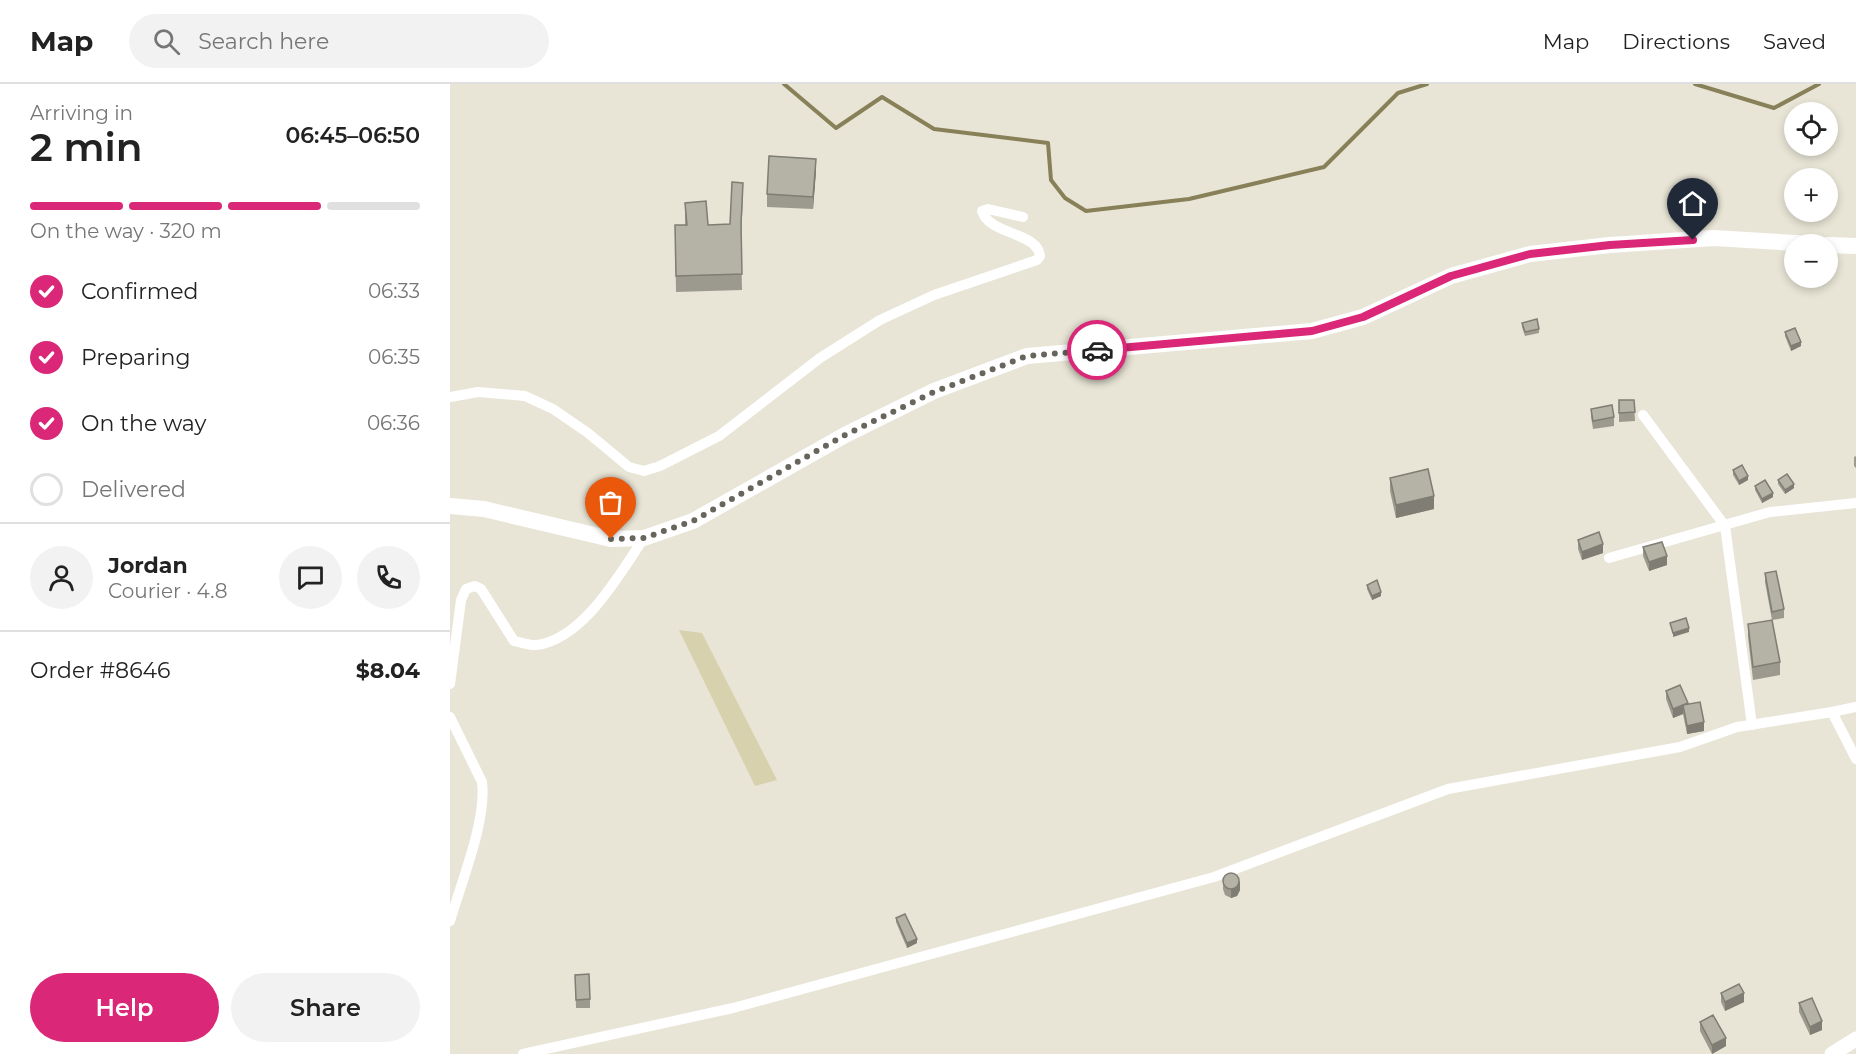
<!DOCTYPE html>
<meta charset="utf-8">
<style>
body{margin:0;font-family:Montserrat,sans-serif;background:#f2f2f2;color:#222;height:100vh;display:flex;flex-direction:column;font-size:22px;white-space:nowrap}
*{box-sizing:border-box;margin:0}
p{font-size:20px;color:#767676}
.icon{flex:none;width:33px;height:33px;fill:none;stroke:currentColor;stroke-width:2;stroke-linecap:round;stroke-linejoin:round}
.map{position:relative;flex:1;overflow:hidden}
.panel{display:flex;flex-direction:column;background:#fff;width:450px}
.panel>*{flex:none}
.controls{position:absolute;left:1334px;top:18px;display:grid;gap:12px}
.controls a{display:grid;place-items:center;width:54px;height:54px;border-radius:50%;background:#fff;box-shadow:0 3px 9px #0003;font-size:30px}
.pin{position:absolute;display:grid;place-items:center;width:51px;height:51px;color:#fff;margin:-62px -26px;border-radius:50% 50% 50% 0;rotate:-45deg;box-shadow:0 0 6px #0007}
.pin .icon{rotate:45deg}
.courier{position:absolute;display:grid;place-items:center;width:60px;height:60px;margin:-30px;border:4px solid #db2777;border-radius:50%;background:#fff;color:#222;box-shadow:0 2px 8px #0007}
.head em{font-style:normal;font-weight:600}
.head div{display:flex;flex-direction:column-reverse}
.head{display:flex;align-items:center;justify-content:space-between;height:102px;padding:0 30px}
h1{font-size:39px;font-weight:600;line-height:45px}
.bar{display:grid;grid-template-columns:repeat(4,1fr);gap:9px 6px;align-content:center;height:72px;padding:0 30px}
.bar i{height:8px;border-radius:4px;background:#e0e0e0}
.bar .selected{background:#db2777}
.bar p{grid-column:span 4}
.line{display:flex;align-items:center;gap:15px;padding:0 30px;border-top:2px solid #e0e0e0}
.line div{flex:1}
.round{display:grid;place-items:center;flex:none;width:63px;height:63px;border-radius:32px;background:#f2f2f2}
ol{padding:0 30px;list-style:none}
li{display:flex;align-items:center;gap:18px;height:66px}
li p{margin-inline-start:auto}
li .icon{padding:6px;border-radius:50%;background:#db2777;color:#fff;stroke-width:4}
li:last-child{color:#767676}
li i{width:33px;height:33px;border:3px solid #e0e0e0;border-radius:50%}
.button{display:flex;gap:12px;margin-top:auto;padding:12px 30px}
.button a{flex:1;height:69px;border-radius:36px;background:#db2777;color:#fff;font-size:24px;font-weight:600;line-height:69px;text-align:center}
.button a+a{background:#f2f2f2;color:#222}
header{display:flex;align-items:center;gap:36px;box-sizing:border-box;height:84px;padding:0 30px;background:#fff;border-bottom:2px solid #e0e0e0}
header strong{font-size:28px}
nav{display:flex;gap:33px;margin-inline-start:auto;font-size:21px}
.search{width:420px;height:54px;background:#f2f2f2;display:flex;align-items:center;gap:15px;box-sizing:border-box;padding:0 21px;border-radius:33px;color:#767676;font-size:22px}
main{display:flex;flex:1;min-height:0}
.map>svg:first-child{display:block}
.green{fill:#d7d1ae}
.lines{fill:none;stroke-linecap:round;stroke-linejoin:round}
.stream{stroke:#878058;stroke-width:4}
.street{stroke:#fff;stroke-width:10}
.secondary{stroke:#fff;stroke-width:15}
.primary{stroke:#fff;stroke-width:16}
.wall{fill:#9c9a8e}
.shaded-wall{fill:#7f7d74}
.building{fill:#b5b3a5;stroke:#7f7d74;stroke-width:1.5}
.done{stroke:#67655c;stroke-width:6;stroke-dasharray:0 10.8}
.route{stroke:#db2777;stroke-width:8}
</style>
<header>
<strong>Map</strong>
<div class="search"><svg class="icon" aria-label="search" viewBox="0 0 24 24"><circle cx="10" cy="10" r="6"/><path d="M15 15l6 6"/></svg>Search here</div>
<nav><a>Map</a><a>Directions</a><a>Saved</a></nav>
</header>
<main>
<section class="panel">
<div class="head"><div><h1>2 min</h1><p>Arriving in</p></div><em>06:45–06:50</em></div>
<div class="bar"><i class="selected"></i><i class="selected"></i><i class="selected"></i><i></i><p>On the way · 320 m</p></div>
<ol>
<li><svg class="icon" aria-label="check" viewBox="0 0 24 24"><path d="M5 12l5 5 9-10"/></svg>Confirmed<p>06:33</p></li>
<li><svg class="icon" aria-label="check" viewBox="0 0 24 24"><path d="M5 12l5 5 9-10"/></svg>Preparing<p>06:35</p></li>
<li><svg class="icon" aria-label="check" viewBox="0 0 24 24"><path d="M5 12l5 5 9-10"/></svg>On the way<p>06:36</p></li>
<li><i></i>Delivered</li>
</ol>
<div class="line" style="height:108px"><a class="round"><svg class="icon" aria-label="person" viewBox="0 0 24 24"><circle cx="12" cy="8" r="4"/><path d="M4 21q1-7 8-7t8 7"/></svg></a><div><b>Jordan</b><p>Courier · 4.8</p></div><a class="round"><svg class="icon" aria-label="chat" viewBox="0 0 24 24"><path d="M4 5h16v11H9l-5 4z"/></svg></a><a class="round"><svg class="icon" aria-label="phone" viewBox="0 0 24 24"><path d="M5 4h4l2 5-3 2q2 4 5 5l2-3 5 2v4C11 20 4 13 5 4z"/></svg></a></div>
<div class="line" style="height:78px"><div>Order #8646</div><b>$8.04</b></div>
<div class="button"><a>Help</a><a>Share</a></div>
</section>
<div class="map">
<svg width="1406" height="970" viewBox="0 0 1406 970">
<rect width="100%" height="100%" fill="#e8e5d6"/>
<!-- green -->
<polygon class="green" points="229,546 252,549 327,696 305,702"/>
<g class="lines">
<!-- stream -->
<g class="stream">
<polyline points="334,0 386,44 432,13 484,45 598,59 601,96 615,114 636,127 739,115 874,83 948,9 977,0"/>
<polyline points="1245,0 1324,24 1369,0"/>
</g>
<!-- street -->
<g class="street">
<path d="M0 313 28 308 75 312 103 325 138 349 179 383 194 387 210 382 269 352 370 274 430 236 484 211 587 176 590 172C588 148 539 151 532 127L538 125 573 133"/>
<polyline points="1193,331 1275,442 1302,641"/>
<polyline points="1159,474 1320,428 1406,419"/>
<path d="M0 600 11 516 16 505 25 502 31 505 64 557C71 558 80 562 87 561 134 554 169 491 194 454"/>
<polyline points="1382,628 1406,623"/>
<path d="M0 633 32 698C37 736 11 799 0 837"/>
<polyline points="73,970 283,924 764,793 998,705 1230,663 1287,643 1382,628 1406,675"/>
</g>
<!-- secondary -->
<polyline class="secondary" points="1382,970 1406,955"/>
<!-- primary -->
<g class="primary">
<polyline points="1377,161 1406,162"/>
<polyline points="0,422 34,425 161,455 194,454 243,437 395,351 484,307 577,272 862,247 913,233 1001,192 1080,170 1160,161 1264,154 1362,160"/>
</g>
</g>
<!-- wall -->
<g class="wall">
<polygon points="366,87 363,125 317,123 317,110"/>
<polygon points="293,115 291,151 292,206 226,208 225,141 235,141 235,119 258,141 280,140"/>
<polygon points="1072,239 1089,245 1089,249 1075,252 1072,243"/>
<polygon points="1335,248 1351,262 1341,267 1335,252"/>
<polygon points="1169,316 1184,316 1185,337 1169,338"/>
<polygon points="1141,325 1164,333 1164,342 1143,345 1141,333"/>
<polygon points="1406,372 1406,384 1404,382 1404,373"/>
<polygon points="1283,386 1298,396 1289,401 1283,391"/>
<polygon points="940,394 984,425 946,434 940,407"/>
<polygon points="1328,396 1344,404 1335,410 1328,400"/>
<polygon points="1305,402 1323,413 1312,419 1305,406"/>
<polygon points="1128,456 1153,469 1132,476 1128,465"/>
<polygon points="1193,463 1217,481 1199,487 1193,472"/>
<polygon points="1315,489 1334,525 1334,534 1322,536 1315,498"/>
<polygon points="917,501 931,512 922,516 917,505"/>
<polygon points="1298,540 1330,578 1330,591 1303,596 1298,553"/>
<polygon points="1216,607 1238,620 1254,647 1237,650 1233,630 1223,634 1216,615"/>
<polygon points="773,797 790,806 787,812 781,814 775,811 773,805"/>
<polygon points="446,834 467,859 457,864 446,838"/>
<polygon points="125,891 140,915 140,924 126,924"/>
<polygon points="1271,909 1294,918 1275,927 1271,918"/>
<polygon points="1349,919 1372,946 1360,951 1349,928"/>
<polygon points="1250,938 1276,962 1262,970 1250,947"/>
</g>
<!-- shaded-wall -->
<g class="shaded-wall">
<polygon points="366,75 366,87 363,125 363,113"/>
<polygon points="1351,258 1351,262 1341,267 1341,262"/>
<polygon points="1298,392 1298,396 1289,401 1289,397"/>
<polygon points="1344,400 1344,404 1335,410 1335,406"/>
<polygon points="1323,409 1323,413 1312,419 1312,415"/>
<polygon points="984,412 984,425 946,434 946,421"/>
<polygon points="1153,460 1153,469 1132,476 1132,468"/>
<polygon points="1217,472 1217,481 1199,487 1199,478"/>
<polygon points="931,508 931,512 922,516 922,512"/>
<polygon points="1239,544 1239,548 1223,553 1223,549"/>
<polygon points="1238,619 1238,628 1233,621 1233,630 1223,634 1223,625"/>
<polygon points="1254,638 1254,647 1237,650 1237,642"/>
<polygon points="790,797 790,806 787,812 781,814 781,805"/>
<polygon points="467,855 467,859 457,864 457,859"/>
<polygon points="1294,909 1294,918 1275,927 1275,918"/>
<polygon points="1372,937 1372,946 1360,951 1360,943"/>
<polygon points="1276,954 1276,962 1262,970 1262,961"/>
</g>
<!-- building -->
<g class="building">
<polygon points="319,72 366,75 363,113 317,110"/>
<polygon points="282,98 293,99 291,140 292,190 226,192 225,141 237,141 235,119 256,117 258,141 280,140"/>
<polygon points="1087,235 1089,245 1075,248 1072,239"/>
<polygon points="1345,244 1351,258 1341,262 1335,248"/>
<polygon points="1169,316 1184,316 1185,328 1169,329"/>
<polygon points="1162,321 1164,333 1143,337 1141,325"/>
<polygon points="1292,381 1298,392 1289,397 1283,386"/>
<polygon points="978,385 984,412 946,421 940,394"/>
<polygon points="1337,390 1344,400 1335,406 1328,396"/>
<polygon points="1315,396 1323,409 1312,415 1305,402"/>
<polygon points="1149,448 1153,460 1132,468 1128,456"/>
<polygon points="1212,458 1217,472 1199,478 1193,463"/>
<polygon points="1326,487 1334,525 1322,528 1315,489"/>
<polygon points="927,496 931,508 922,512 917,501"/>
<polygon points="1236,534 1239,544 1223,549 1220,539"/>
<polygon points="1322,536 1330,578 1303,583 1298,540"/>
<polygon points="1230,601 1238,619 1223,625 1216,607"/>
<polygon points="1250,618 1254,638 1237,642 1233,621"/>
<circle cx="781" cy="797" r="8"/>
<polygon points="455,830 467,855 457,859 446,834"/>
<polygon points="139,890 140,915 126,916 125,891"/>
<polygon points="1289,900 1294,909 1275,918 1271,909"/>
<polygon points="1362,914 1372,937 1360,943 1349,919"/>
<polygon points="1263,931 1276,954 1262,961 1250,938"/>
</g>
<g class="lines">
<!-- done -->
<polyline class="done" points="161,455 194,454 243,437 395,351 484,308 577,272 647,266"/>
<!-- route -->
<polyline class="route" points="647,266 862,247 913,233 1001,192 1080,170 1160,161 1243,156"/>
</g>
</svg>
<div class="controls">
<a><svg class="icon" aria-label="locate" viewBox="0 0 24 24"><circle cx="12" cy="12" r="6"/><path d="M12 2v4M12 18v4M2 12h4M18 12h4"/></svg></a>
<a>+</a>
<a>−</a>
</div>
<div class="pin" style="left:161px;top:455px;background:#ea580c"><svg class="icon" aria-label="bag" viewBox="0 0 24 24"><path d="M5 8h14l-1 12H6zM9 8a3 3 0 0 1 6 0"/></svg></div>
<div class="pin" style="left:1243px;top:156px;background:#1f2937"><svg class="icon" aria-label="home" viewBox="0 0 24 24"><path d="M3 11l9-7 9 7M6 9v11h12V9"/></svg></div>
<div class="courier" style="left:647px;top:266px"><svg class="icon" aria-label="car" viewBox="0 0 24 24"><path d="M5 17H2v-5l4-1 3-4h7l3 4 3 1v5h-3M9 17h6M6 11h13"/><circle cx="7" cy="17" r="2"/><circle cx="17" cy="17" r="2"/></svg></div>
</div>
</main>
